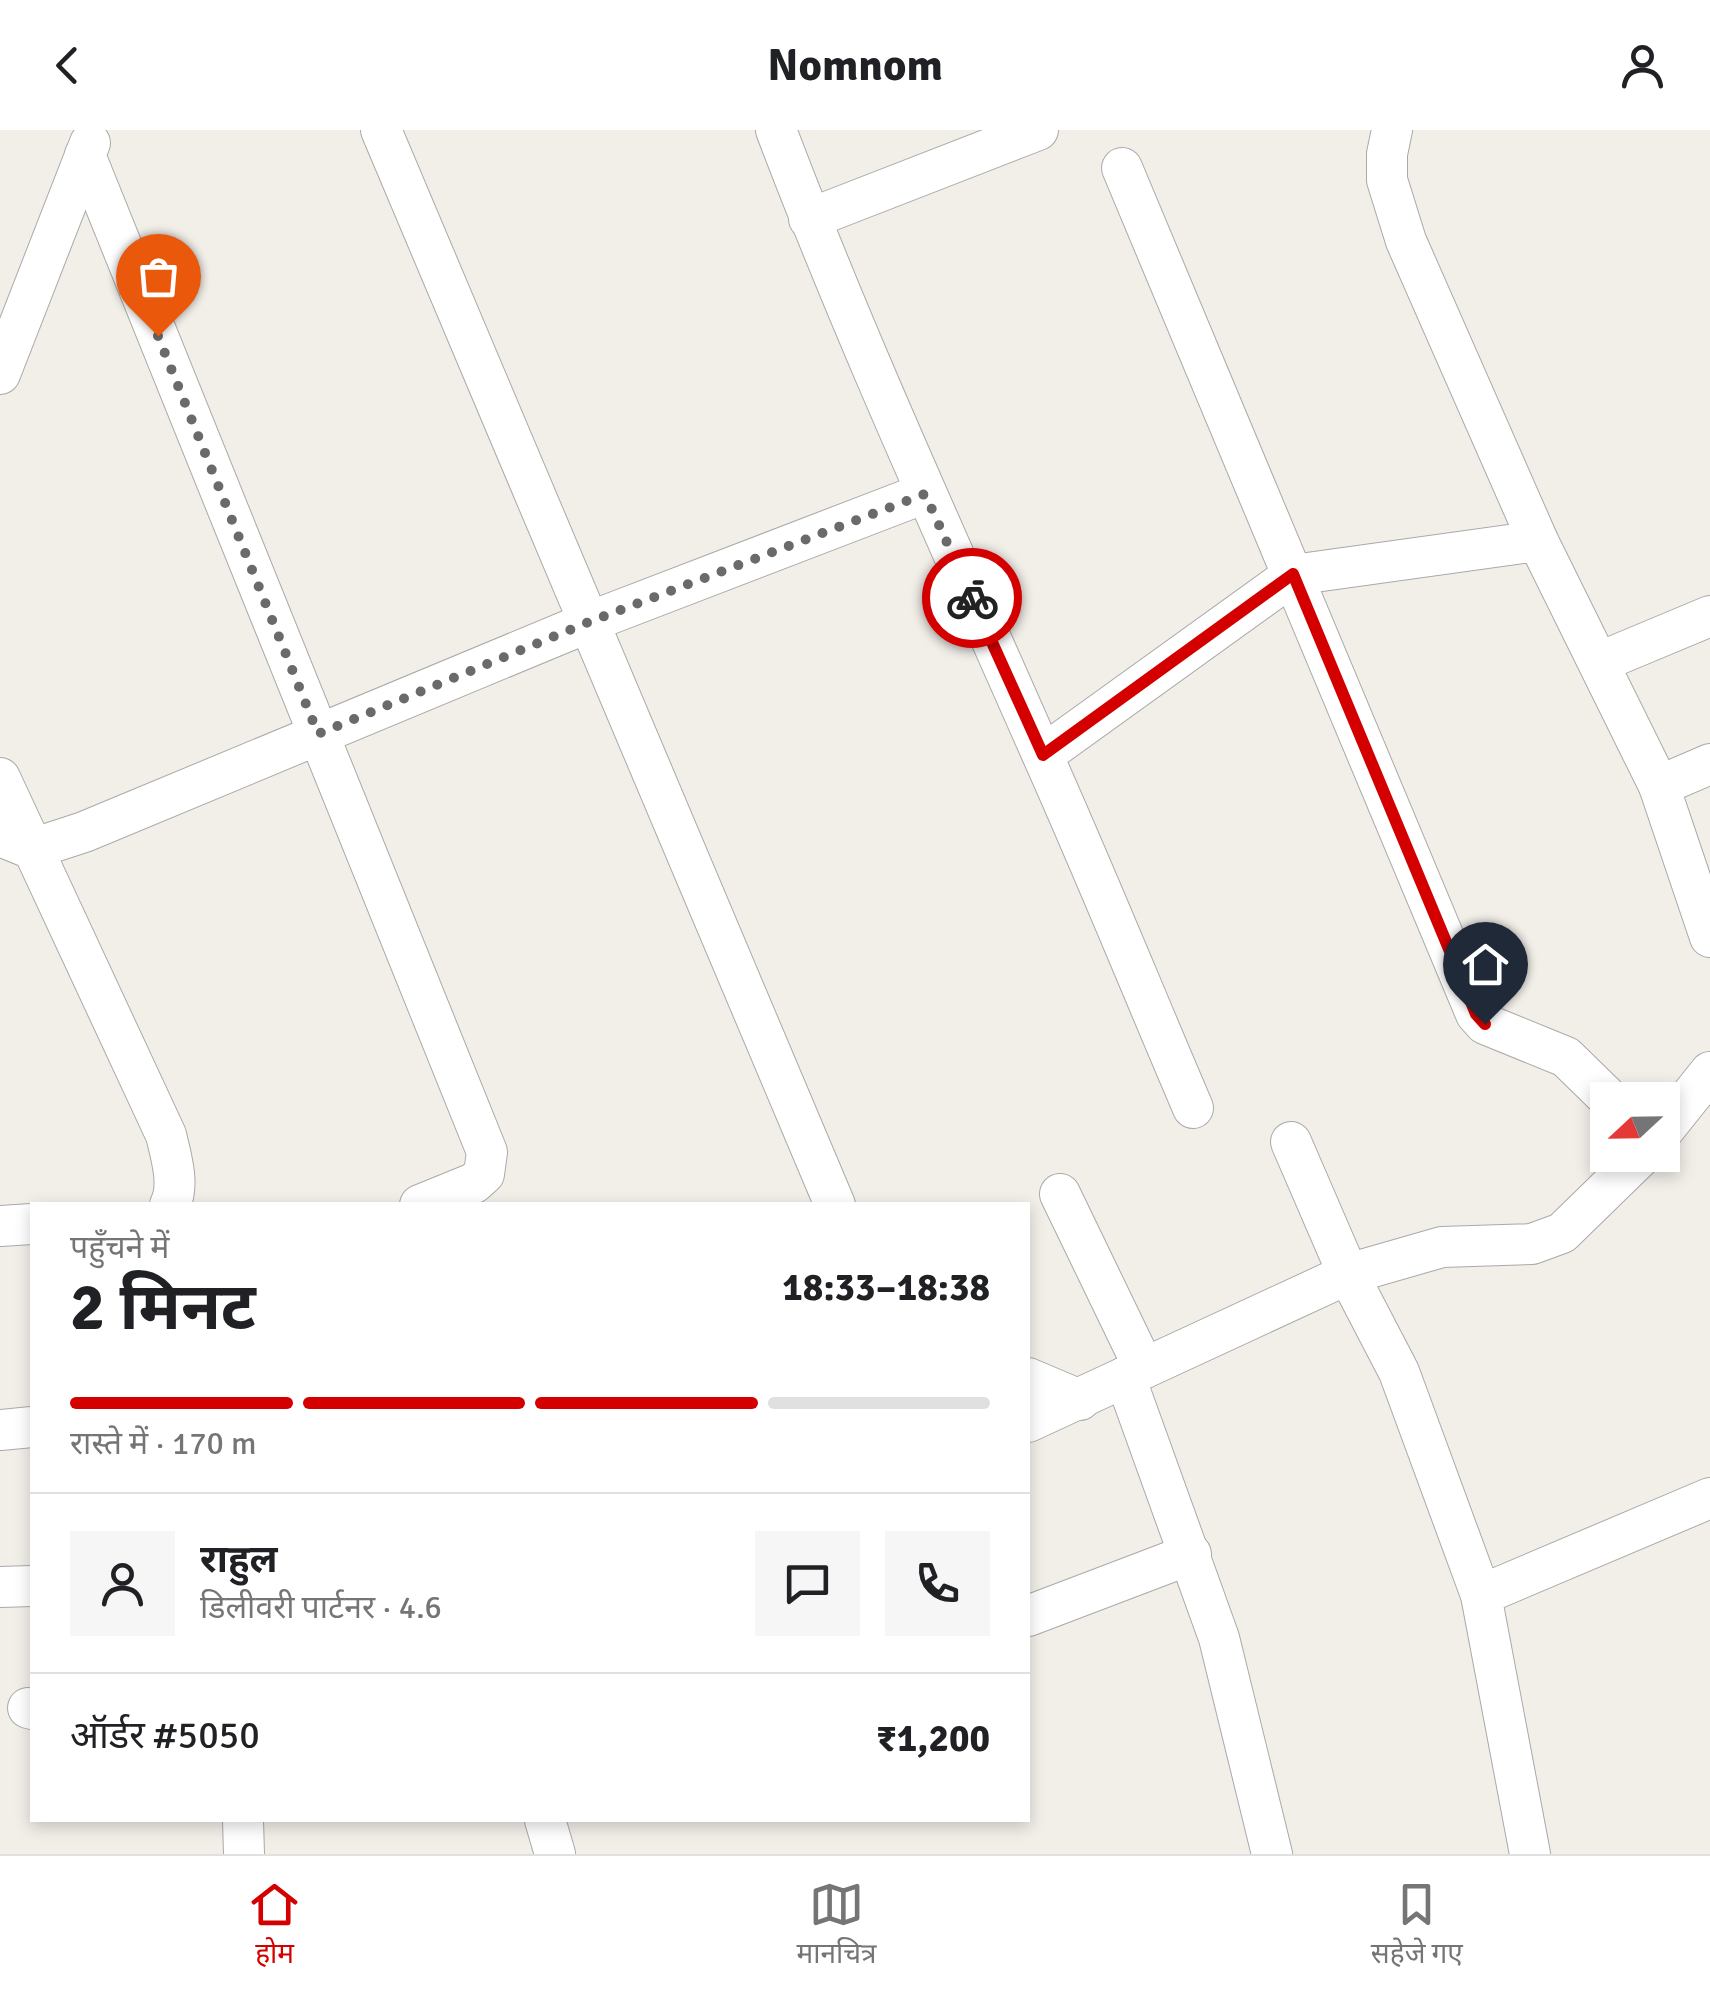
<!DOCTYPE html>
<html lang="hi">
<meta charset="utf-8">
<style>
body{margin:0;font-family:Signika,"Noto Sans Devanagari",sans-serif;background:#f6f6f6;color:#202124;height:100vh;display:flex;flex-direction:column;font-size:38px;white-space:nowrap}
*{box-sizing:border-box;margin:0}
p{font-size:32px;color:#757577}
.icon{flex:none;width:55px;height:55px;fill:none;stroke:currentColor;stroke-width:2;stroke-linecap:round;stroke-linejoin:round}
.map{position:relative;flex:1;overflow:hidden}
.side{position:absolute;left:30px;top:1072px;width:1000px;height:620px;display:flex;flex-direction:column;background:#fff;border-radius:0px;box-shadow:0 5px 15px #0003}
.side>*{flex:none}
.needle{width:65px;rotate:248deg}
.controls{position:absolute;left:1590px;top:952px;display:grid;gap:20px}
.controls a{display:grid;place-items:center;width:90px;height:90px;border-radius:0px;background:#fff;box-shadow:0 5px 15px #0003;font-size:50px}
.pin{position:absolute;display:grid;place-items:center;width:85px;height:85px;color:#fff;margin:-102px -42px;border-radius:50% 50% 50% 0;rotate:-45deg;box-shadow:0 0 10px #0007}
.pin .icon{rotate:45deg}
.courier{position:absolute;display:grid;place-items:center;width:100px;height:100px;margin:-50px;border:8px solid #d40000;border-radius:50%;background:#fff;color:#222;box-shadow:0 2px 12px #0007}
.head em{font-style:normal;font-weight:700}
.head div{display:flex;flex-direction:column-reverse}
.head{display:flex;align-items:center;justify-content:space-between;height:170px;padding:0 40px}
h1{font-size:65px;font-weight:700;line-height:75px}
.bar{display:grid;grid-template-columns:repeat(4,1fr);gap:15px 10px;align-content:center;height:120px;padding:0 40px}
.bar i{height:12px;border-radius:8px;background:#e0e0e0}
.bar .active{background:#d40000}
.bar p{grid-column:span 4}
.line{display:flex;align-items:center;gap:25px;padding:0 40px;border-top:2px solid #e0e0e0}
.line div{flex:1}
.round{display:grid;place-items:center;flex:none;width:105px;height:105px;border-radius:0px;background:#f6f6f6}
header{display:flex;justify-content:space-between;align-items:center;height:130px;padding:0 40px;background:#fff;font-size:45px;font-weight:700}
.dock{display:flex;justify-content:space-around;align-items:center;height:140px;border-top:2px solid #e0e0e0;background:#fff;font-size:28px;color:#757577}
.dock a{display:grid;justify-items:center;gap:5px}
.dock .active{color:#d40000}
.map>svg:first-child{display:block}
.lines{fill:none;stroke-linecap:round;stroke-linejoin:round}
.street-casing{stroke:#a9a9a9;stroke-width:42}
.street{stroke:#fff;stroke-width:40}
.done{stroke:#6b6a68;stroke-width:10;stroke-dasharray:0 18}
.route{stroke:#d40000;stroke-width:12}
</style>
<header><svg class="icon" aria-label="back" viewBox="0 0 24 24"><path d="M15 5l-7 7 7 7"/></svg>Nomnom<svg class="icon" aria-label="person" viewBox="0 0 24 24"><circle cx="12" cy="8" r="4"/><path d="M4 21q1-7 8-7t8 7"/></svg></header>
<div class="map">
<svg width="1710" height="1724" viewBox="0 0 1710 1724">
<rect width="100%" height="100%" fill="#f2efe9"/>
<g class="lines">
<defs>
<g id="street">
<polyline points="381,0 835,1075"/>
<path d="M776 0C856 211 950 415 1041 622 1094 740 1142 859 1193 978"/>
<polyline points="1392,0 1387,24 1387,50 1406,111 1538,411 1659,656 1710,807"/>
<polyline points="85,25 487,1022 484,1044 474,1053 420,1075"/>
<polyline points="1122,38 1476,884 1485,894 1566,927 1610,970"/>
<polyline points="809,89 1038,0"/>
<polyline points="0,244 90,13"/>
<polyline points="1600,532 1710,486"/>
<polyline points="1043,625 1293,445 1538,411"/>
<path d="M0 648 166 1005C171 1026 180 1055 170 1075"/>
<polyline points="1659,656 1710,634"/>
<polyline points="0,706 32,719 84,702 589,492 925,363"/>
<polyline points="1662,1002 1710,942"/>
<polyline points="1291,1012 1348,1144 1399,1242 1481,1465 1530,1724"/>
<polyline points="1060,1064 1144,1238"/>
<polyline points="0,1096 32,1094"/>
<polyline points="1125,1247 1219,1508 1272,1724"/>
<polyline points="1028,1248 1080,1270"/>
<polyline points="1028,1292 1348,1144 1442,1117 1532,1114 1562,1103 1642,1025"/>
<polyline points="0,1300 32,1297"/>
<polyline points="0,1457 32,1456"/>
<polyline points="1481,1465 1710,1368"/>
<polyline points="1028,1486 1191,1424"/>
<polyline points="28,1578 32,1579"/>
<polyline points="243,1690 244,1724"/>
<polyline points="545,1690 555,1724"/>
</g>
</defs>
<!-- street casing -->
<use href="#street" class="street-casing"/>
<!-- street -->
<use href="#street" class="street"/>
</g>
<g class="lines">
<!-- done -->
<polyline class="done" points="158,206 318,604 589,492 925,364 972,468"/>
<!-- route -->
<polyline class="route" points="972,468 1043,625 1293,444 1476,884 1485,894"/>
</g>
</svg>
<div class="controls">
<a><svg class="needle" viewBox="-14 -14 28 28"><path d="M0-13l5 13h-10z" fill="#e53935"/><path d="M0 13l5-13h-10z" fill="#757577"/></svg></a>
</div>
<div class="pin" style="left:158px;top:206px;background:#ea580c"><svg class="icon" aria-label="bag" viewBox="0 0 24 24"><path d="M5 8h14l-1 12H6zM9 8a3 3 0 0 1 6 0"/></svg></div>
<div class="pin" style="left:1485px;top:894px;background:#1f2937"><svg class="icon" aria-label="home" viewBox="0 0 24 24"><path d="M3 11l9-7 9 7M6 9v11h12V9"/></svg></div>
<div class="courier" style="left:972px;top:468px"><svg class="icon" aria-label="bike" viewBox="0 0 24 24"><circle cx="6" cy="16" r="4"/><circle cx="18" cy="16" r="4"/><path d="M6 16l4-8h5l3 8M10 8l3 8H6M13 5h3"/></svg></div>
<section class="side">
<div class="head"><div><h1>2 मिनट</h1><p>पहुँचने में</p></div><em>18:33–18:38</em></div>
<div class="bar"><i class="active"></i><i class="active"></i><i class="active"></i><i></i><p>रास्ते में · 170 m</p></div>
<div class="line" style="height:180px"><a class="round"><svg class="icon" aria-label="person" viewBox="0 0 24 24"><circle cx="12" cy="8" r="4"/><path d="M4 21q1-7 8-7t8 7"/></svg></a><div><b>राहुल</b><p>डिलीवरी पार्टनर · 4.6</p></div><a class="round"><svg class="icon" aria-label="chat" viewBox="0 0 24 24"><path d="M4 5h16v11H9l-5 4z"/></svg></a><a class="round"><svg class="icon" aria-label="phone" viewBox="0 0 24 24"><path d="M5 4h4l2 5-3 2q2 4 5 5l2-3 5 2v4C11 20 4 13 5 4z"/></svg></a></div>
<div class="line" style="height:130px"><div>ऑर्डर #5050</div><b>₹1,200</b></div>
</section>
</div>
<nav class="dock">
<a class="active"><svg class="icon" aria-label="home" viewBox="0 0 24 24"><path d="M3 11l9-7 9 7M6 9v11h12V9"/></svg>होम</a>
<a><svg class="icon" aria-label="map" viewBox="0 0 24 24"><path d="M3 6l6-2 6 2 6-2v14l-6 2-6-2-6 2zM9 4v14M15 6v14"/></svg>मानचित्र</a>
<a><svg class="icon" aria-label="saved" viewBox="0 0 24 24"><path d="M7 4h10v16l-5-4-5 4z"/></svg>सहेजे गए</a>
</nav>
